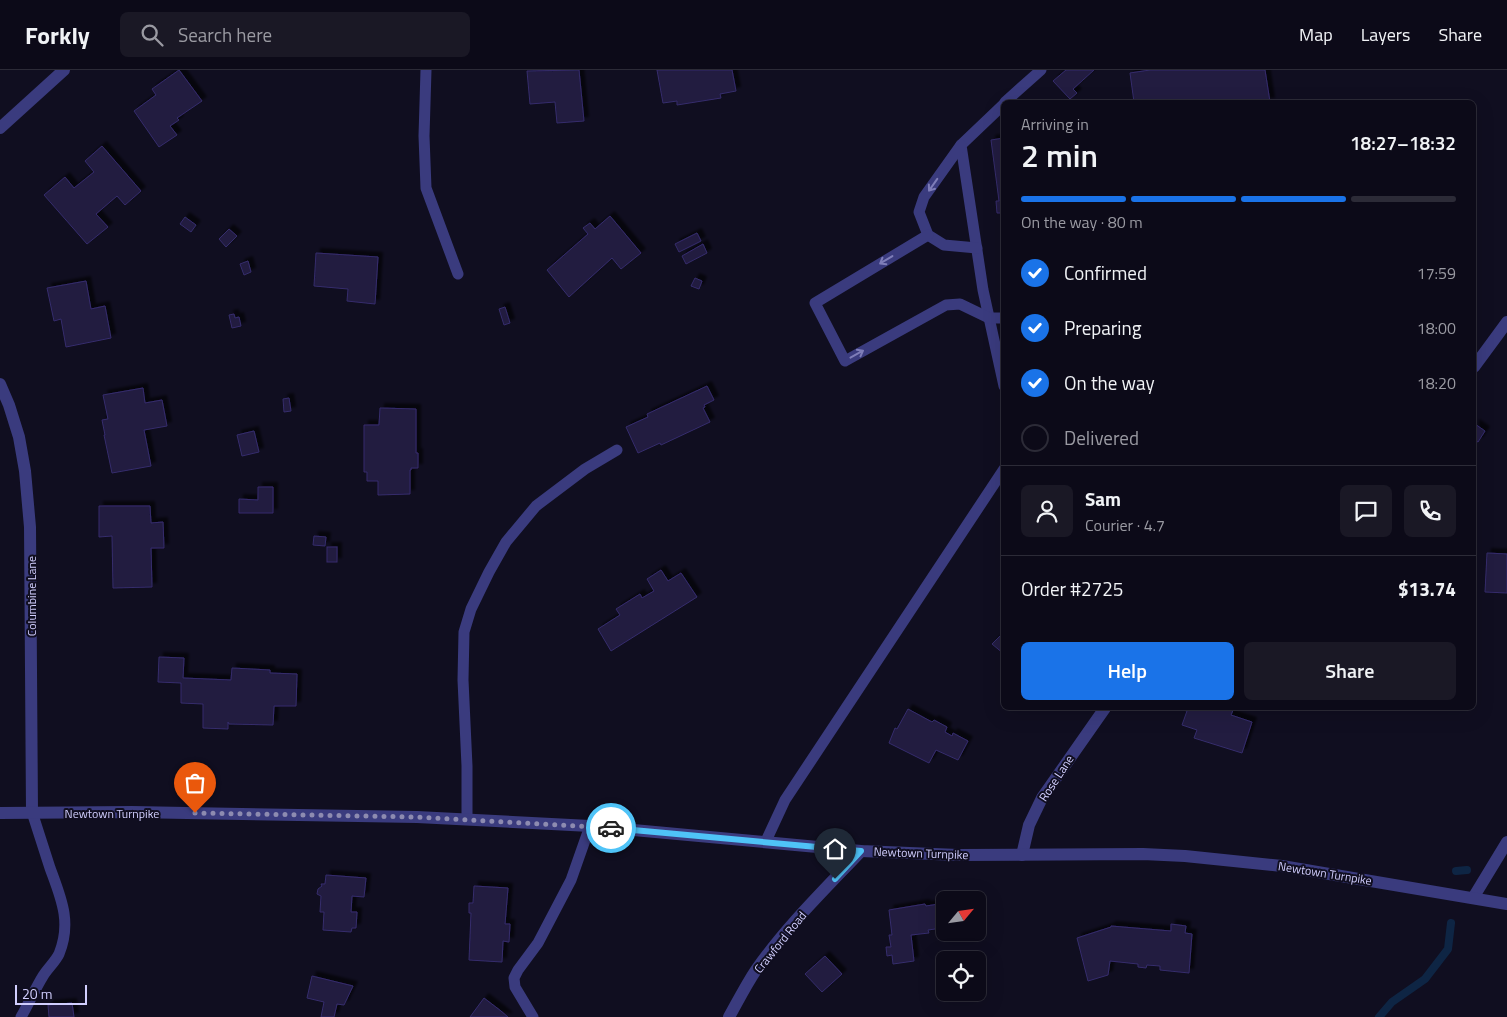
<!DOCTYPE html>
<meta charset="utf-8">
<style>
body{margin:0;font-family:"Titillium Web",sans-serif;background:#1a1825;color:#f1f3f6;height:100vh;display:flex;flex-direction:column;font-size:19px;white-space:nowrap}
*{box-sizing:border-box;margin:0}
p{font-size:16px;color:#9a9aa2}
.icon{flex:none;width:28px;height:28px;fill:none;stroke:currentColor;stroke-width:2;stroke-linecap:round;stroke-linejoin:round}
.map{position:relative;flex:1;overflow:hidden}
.side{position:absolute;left:1001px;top:30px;width:475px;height:610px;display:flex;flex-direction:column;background:#0c0a18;border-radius:8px;box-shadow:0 5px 20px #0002,0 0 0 1px #2c2b37}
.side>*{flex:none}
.needle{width:32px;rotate:61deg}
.tools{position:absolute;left:936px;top:821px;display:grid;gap:10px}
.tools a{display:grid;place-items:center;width:50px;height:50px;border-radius:8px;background:#0c0a18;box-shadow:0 5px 20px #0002,0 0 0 1px #2c2b37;font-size:25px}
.scale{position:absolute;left:15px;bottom:12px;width:72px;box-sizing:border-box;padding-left:5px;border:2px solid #d1cefe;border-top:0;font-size:14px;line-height:18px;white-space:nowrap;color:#d1cefe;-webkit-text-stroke:4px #100e20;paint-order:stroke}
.pin{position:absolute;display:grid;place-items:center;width:42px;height:42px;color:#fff;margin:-51px -21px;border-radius:50% 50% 50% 0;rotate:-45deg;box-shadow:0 0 5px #0007}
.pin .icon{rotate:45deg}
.courier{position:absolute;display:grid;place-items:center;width:50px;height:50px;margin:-25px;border:4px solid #4fc3f7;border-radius:50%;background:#fff;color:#222;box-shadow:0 1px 6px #0007}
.overview em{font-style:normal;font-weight:600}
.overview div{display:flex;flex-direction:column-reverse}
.overview{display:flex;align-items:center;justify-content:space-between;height:85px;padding:0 20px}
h1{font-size:32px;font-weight:600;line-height:38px}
.bar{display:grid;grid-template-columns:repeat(4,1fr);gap:8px 5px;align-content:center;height:60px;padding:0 20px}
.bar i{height:6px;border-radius:4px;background:#2c2b37}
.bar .on{background:#1a73e8}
.bar p{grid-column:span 4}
.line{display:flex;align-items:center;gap:12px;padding:0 20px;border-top:1px solid #2c2b37}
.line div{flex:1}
.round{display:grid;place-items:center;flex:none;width:52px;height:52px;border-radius:8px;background:#1a1825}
ol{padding:0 20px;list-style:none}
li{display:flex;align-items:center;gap:15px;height:55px}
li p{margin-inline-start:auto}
li .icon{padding:5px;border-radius:50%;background:#1a73e8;color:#fff;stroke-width:4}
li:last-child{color:#9a9aa2}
li i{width:28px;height:28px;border:2px solid #2c2b37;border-radius:50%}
.button{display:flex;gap:10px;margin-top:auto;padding:10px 20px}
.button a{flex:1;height:58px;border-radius:8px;background:#1a73e8;color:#fff;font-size:20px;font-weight:600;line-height:58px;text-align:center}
.button a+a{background:#1a1825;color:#f1f3f6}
header{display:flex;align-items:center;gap:30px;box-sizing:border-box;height:70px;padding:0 25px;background:#0c0a18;border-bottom:1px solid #2c2b37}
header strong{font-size:24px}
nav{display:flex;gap:28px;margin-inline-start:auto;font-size:18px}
.search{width:350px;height:45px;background:#1a1825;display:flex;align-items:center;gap:12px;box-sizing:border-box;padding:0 18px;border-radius:8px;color:#9a9aa2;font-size:19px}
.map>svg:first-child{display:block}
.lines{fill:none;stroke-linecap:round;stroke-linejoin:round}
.stream{stroke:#0e2544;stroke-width:8}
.building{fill:#201a41;stroke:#362d6c;filter:url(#shadow)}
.service{stroke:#3a3b7e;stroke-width:11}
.minor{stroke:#3a3b7e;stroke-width:12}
.tertiary{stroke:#3a3b7e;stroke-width:12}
.oneway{stroke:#7e7db8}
.done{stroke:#8d8bb0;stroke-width:5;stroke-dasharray:0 9}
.route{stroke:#4fc3f7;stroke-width:6}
.labels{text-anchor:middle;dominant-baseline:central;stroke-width:4;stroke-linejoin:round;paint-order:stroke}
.street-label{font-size:12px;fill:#d1cefe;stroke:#100e20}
</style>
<header>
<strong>Forkly</strong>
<div class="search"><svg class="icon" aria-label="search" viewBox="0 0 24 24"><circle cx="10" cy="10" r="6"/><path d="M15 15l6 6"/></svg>Search here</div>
<nav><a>Map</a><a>Layers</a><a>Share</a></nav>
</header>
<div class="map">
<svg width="1507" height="947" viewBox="0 0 1507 947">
<defs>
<filter id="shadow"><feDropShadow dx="4.5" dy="-4.5" stdDeviation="1" flood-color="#0009"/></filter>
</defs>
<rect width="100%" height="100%" fill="#100e20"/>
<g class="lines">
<!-- stream -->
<g class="stream">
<polyline points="1456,801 1467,800"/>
<polyline points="1379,947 1392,932 1425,909 1448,879 1451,853"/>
</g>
</g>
<!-- building -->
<g class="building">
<polygon points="179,0 202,31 177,48 179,50 170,56 177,65 159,77 134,41 156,25 152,19"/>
<polygon points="579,0 584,51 557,53 555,32 530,34 527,1"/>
<polygon points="657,0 732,0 736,21 720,24 721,28 677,35 677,31 663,33"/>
<polygon points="1066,0 1094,0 1073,19 1077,23 1070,29 1053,11"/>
<polygon points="1150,0 1265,0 1270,32 1134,32 1130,3"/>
<polygon points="1004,68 1004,160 1001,143 997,143 996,131 999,131 991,70"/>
<polygon points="102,76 141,121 125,135 117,126 96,144 108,157 87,174 44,125 65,107 74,118 94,102 85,91"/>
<polygon points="610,146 641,183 621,199 612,188 569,227 547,200 588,164 583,158 590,153 595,159"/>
<polygon points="185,147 196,155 191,162 180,154"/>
<polygon points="229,159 237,166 226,177 219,169"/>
<polygon points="697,163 701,171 679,182 675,174"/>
<polygon points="703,174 707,183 686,194 682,186"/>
<polygon points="316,183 378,187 375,234 347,231 348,219 314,216"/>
<polygon points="248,191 251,202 244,205 240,194"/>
<polygon points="695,208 702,211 699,219 691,216"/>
<polygon points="86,211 91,239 105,236 111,268 66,277 61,249 54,251 47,218"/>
<polygon points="505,237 510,253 504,255 499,239"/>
<polygon points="234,244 235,248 239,247 241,256 232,258 229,245"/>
<polygon points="707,316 714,330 704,335 705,337 703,338 710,352 661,375 660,373 638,383 626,357 648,347 647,344"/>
<polygon points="143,318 145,333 162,330 167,356 144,360 151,396 112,403 104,365 105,365 102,350 108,349 103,325"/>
<polygon points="289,328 291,341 284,342 283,329"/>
<polygon points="380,338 416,339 416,383 418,383 418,398 411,398 411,400 410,400 410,424 378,425 378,411 367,411 367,402 364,402 364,355 379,355"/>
<polygon points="1475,354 1485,361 1478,372 1474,370"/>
<polygon points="254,361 259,382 242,386 237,365"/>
<polygon points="258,417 273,417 273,443 239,443 239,429 258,430"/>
<polygon points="99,436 150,436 151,453 163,452 164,478 151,478 152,517 113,518 112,466 99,467"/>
<polygon points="314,466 326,467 325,476 313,475"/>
<rect x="327" y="477" width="10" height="15"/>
<polygon points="1487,483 1507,484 1507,523 1485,522"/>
<polygon points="661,500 668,511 681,503 697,527 611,581 598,559 620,545 616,539 640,524 642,528 654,521 647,509"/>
<polygon points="1004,562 1004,584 992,574"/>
<polygon points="159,587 184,588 183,608 231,610 232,598 270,600 270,603 297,604 296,636 274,636 273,655 229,654 228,652 228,659 203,658 203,634 181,633 181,613 158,612"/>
<polygon points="1176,638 1234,638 1231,645 1252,652 1242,683 1194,668 1197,660 1182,655 1187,641"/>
<polygon points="908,639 932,652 934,650 947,657 945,662 952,666 953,663 968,671 958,690 936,680 929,693 889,673 895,658 897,659"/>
<polygon points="326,805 366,808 364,827 352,826 351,842 357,842 356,858 352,858 351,862 323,860 324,842 320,842 321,826 317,824 318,819 322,816 321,814 325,814"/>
<polygon points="474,816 508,818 505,854 510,854 509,872 503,871 502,892 469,890 471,843 469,843 469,833 473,833"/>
<polygon points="925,834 926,836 939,834 942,858 928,860 929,863 911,865 914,891 893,894 892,885 887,886 886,877 891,877 889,865 892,865 889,840"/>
<polygon points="1171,854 1186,856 1185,863 1192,864 1189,903 1160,900 1160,896 1147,895 1146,898 1138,897 1138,894 1110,891 1108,905 1088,911 1077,868 1111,857 1111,856 1171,861"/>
<polygon points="825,886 842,904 822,922 805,904"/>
<polygon points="312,906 353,916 344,935 337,934 334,947 321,947 324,932 307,928"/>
<polygon points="484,928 501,941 508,947 470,947"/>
<polygon points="72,933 74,947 49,947 48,935"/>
</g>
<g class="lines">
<!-- service -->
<g class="service">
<polyline points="426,0 424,66 426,118 458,204"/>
<polyline points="1005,32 1041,0"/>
<polyline points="1004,34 961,75 983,220 1004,316"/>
<polyline points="961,75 924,127 919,142 928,165 944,175 977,178"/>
<polyline points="928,165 815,233 845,291 946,235 960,234 989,248 1004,248"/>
<polyline points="467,749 467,696 463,610 464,562 471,539 489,502 506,472 536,436 585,399 617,380"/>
<polyline points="766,771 785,730 1004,399"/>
<path d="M21 947C29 933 35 919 43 906 48 898 55 892 59 884 72 852 61 828 50 798 44 779 38 761 32 742"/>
<polyline points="533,947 515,917 514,908 518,900 538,873 571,810 590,756"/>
</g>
<!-- minor -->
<g class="minor">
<polyline points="0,58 64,0"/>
<polyline points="1474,297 1507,252"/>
<polyline points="0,314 9,335 19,367 25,401 30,457 32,742"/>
<polyline points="1022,785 1029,755 1042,728 1105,638"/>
<polyline points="1473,828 1507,772"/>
<path d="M729 947C738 931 746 915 756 900 786 857 825 819 861 781"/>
</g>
<!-- tertiary -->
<polyline class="tertiary" points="0,743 132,742 417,747 590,756 861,781 958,785 1143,784 1185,786 1282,796 1507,834"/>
</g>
<!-- one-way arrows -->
<defs><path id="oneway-shaft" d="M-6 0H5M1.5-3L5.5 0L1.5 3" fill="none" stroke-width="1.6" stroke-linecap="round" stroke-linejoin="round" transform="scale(1.25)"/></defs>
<g class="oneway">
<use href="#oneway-shaft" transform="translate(933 115) rotate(125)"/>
<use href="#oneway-shaft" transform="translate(886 190) rotate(149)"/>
<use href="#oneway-shaft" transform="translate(857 284) rotate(-29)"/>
</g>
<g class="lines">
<!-- done -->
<polyline class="done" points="195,743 417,747 611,758"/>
<!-- route -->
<polyline class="route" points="611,758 861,781 835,809"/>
</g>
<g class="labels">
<!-- street labels -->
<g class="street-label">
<text transform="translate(31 526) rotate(-90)">Columbine Lane</text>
<text transform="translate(1056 708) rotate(-57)">Rose Lane</text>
<text x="112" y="743">Newtown Turnpike</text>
<text transform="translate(921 783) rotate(2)">Newtown Turnpike</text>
<text transform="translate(1325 803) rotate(9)">Newtown Turnpike</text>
<text transform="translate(780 872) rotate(-51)">Crawford Road</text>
</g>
</g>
</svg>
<div class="tools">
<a><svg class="needle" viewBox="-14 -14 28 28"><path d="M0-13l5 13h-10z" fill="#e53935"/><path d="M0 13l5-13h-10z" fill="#9a9aa2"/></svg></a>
<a><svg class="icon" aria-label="locate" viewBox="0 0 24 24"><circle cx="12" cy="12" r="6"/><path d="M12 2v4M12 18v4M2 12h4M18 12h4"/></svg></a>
</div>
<div class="scale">20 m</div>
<div class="pin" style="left:195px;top:743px;background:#ea580c"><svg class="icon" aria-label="bag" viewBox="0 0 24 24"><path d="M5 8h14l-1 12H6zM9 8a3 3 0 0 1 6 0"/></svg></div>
<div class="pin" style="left:835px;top:809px;background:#1f2937"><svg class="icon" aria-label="home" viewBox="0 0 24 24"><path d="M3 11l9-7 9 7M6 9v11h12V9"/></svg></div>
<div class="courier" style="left:611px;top:758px"><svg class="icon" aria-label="car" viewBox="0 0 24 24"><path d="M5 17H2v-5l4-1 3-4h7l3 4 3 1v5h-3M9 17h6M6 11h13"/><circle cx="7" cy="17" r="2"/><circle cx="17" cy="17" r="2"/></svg></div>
<section class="side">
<div class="overview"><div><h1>2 min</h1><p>Arriving in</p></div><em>18:27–18:32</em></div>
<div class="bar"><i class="on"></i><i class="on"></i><i class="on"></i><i></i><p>On the way · 80 m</p></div>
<ol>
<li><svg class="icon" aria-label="check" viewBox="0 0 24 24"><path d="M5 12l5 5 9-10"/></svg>Confirmed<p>17:59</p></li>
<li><svg class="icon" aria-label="check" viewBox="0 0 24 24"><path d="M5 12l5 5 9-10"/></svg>Preparing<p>18:00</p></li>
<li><svg class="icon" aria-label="check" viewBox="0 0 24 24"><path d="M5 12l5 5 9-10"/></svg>On the way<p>18:20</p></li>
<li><i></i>Delivered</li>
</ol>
<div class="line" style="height:90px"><a class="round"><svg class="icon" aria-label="person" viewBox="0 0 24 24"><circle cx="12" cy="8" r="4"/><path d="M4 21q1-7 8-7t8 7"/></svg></a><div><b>Sam</b><p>Courier · 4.7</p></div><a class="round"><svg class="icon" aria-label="chat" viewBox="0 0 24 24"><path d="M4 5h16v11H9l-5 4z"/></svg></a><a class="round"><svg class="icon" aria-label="phone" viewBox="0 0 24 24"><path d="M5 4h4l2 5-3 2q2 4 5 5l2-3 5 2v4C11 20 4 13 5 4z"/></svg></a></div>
<div class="line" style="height:65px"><div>Order #2725</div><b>$13.74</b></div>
<div class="button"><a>Help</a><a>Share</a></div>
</section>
</div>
